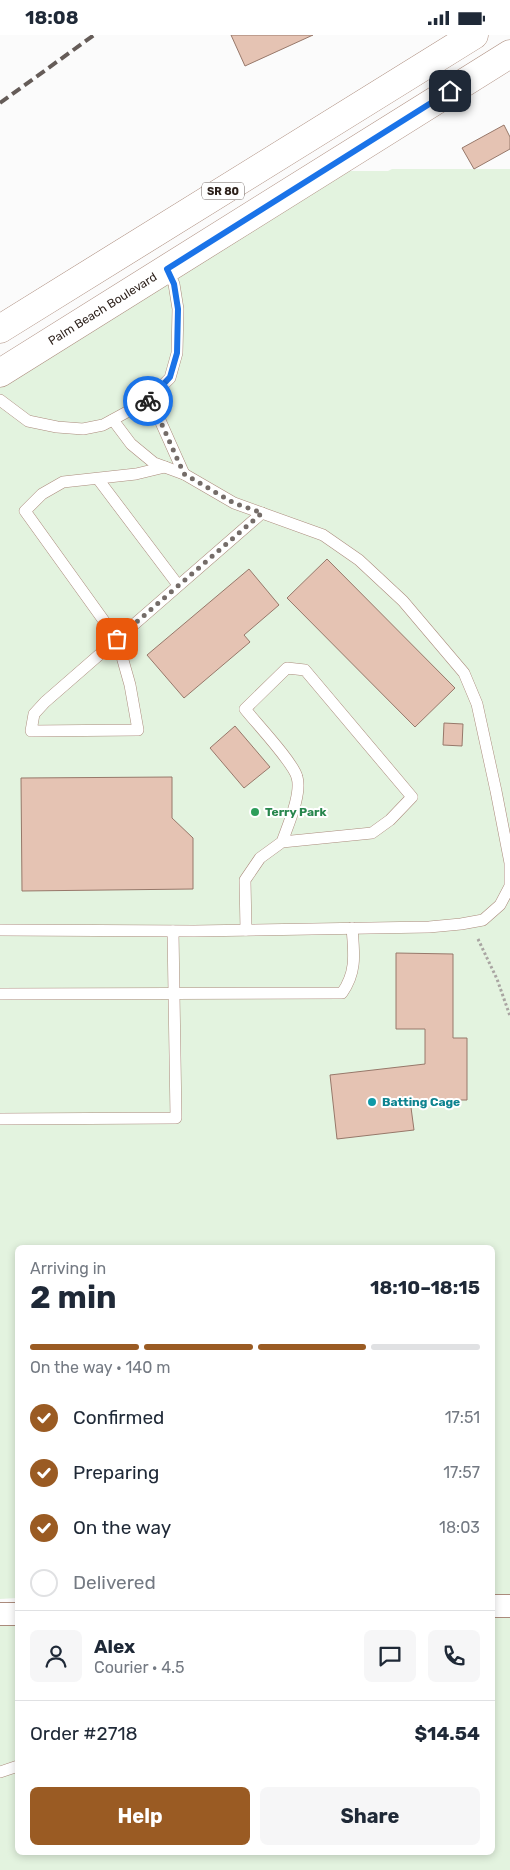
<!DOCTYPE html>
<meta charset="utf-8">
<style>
body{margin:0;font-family:Rubik,sans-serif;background:#f6f6f7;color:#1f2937;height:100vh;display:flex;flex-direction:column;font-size:19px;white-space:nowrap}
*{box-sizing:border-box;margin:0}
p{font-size:16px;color:#747a83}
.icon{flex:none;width:28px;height:28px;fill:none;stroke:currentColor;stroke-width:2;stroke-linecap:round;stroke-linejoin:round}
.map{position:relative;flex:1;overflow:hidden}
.side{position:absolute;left:15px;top:1210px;width:480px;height:610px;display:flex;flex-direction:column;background:#fff;border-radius:8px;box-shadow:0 2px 8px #0003}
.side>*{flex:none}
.pin{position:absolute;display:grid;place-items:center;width:42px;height:42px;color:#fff;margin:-21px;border-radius:10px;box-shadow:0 2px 8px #0006}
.courier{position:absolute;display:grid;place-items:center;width:50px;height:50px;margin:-25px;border:4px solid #1a73e8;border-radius:50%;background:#fff;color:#222;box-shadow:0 1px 6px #0007}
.overview em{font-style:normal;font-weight:700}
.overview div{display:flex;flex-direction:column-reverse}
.overview{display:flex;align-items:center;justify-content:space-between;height:85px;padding:0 15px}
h1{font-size:32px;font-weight:700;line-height:38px}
.bar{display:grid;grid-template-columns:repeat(4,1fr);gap:8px 5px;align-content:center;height:60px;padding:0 15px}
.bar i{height:6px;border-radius:4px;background:#e0e1e3}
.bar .active{background:#9a5b23}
.bar p{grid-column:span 4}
.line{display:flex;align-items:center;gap:12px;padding:0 15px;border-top:1px solid #e0e1e3}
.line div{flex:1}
.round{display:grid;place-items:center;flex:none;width:52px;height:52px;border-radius:8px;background:#f6f6f7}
ol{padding:0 15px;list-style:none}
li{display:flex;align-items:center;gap:15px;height:55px}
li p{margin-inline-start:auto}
li .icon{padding:5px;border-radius:50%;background:#9a5b23;color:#fff;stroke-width:4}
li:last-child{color:#747a83}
li i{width:28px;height:28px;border:2px solid #e0e1e3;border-radius:50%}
.action{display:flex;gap:10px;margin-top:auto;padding:10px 15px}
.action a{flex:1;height:58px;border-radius:8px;background:#9a5b23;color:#fff;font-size:20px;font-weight:700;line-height:58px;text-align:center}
.action a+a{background:#f6f6f7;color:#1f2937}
.status{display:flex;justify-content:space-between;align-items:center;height:35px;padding:0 25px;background:#fff;direction:ltr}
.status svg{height:14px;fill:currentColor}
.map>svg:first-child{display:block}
.green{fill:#e3f3df}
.building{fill:#e5c3b3;stroke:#97786a}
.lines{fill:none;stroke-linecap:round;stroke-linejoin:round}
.service-casing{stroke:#ab8b7c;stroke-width:12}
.minor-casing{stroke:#ab8b7c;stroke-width:24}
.primary-casing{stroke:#ab8b7c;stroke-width:29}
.path{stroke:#a9a5a2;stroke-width:3;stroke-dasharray:2.5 2.5;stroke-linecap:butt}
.service{stroke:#fff;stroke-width:11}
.minor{stroke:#fff;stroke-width:22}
.primary{stroke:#fff;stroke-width:28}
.rail{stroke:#655c58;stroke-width:4;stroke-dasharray:10 5;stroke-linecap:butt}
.done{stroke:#746c68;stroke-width:5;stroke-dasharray:0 9}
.route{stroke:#1a73e8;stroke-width:6}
.leisure-dot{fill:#2e9e5b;stroke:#fff;stroke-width:2}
.culture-dot{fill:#0f9aa8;stroke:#fff;stroke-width:2}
.labels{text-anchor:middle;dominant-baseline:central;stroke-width:4;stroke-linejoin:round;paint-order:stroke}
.shield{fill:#fff;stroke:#6b625e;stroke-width:1}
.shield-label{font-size:11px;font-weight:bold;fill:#2b1f19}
.street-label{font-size:12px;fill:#2b1f19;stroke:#fff}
.leisure-label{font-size:12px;font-weight:bold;fill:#27864d;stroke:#fff;text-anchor:start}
.culture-label{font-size:12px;font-weight:bold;fill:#0d838f;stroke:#fff;text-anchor:start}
</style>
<div class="status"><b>18:08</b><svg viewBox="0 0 49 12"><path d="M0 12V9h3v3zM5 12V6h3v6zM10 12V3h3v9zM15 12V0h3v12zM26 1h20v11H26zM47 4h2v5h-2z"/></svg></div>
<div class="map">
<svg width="510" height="1835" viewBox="0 0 510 1835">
<rect width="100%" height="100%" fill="#fbfbfb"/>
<!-- green -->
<g class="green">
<polygon points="392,134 510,134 510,1566 492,1566 492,1212 18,1212 17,1563 0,1564 0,342 327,136 388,136"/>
<polygon points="493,1580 510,1580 510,1835 0,1835 0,1589 17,1589 18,1818 492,1818"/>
</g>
<!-- building -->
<g class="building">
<polygon points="231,0 313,0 245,31"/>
<polygon points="504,90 510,102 510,114 474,134 462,113"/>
<polygon points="327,524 455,653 415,692 287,563"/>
<polygon points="249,534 279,570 244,600 250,607 184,663 147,620"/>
<polygon points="444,688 463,689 462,711 443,710"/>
<polygon points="235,691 270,732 244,753 210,713"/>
<polygon points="172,742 172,783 193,803 193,854 22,856 21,743"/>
<polygon points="396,918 453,919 453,1003 467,1003 467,1065 410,1065 414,1095 337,1104 330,1040 425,1029 425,994 396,994"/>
</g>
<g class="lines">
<defs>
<g id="service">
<polyline points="0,365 28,386 57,392 83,394 103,390 147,366 170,343 177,318 178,274 174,249 167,234"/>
<polyline points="147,366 159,383 184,439"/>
<polyline points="165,432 136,439 63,447 42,459 25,476 117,604 130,650 138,695 31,696 34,679 45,667 262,478"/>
<polyline points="98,444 178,550"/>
<polyline points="0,895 194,896 429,892 461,889 483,885 500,870 510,851 510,828 496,756 477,669 464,638 403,566 359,525 323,500 234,468 184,439 154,428 131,409 113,385"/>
<path d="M246 895 245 845 260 823 282 807 372 798 390 785 412 762 305 635 287 633 245 674C256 688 293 727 297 742 302 759 288 790 282 807"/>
<path d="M0 959 342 958C357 937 354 918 352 893"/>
<polyline points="0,1084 176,1083 173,896"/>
<polyline points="0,1737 18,1731"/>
</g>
<g id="minor">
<polyline points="492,1571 510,1571"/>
<polyline points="0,1579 18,1579"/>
</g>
<g id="primary">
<polyline points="0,294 474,0"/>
<path id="s1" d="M0 338 510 19"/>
</g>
</defs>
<!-- service casing -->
<use href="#service" class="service-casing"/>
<!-- minor casing -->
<use href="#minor" class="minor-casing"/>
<!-- primary casing -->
<use href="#primary" class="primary-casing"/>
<!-- path -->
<polyline class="path" points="478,904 497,944 510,981"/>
<!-- service -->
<use href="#service" class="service"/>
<!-- minor -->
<use href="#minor" class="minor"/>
<!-- primary -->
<use href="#primary" class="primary"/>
<!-- rail -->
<polyline class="rail" points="0,68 94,0"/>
</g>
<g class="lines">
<!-- done -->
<polyline class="done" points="117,604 262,478 234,468 184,439 159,383 148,366"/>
<!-- route -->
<polyline class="route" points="148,366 170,342 177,318 178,274 174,249 167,234 450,56"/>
</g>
<!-- markers -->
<circle class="leisure-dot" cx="255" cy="777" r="5"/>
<circle class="culture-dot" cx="372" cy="1067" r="5"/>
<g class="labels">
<!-- shield labels -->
<rect class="shield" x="202" y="147.5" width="42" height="17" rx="4"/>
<g class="shield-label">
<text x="223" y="156">SR 80</text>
</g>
<!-- street labels -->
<g class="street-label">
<text stroke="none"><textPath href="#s1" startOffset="121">Palm Beach Boulevard</textPath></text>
</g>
<!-- leisure labels -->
<g class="leisure-label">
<text x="265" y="777">Terry Park</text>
</g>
<!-- culture labels -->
<g class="culture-label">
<text x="382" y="1067">Batting Cage</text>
</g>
</g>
</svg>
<div class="pin" style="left:117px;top:604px;background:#ea580c"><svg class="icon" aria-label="bag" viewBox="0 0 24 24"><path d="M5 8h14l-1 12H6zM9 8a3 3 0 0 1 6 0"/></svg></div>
<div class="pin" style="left:450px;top:56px;background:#1f2937"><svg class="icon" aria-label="home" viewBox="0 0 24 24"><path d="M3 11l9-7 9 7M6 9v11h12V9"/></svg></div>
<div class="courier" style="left:148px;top:366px"><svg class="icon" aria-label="bike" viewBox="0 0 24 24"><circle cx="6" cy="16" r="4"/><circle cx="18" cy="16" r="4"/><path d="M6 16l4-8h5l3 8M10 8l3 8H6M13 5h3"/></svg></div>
<section class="side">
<div class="overview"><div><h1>2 min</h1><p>Arriving in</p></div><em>18:10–18:15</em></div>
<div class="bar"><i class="active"></i><i class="active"></i><i class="active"></i><i></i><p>On the way · 140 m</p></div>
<ol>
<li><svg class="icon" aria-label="check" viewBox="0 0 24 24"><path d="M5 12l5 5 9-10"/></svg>Confirmed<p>17:51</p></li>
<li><svg class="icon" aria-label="check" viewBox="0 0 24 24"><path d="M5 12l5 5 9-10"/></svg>Preparing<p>17:57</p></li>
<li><svg class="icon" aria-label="check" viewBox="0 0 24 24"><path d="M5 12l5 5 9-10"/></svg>On the way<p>18:03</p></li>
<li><i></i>Delivered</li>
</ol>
<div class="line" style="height:90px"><a class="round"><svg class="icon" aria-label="person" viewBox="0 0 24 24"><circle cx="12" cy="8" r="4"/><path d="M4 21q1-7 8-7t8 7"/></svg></a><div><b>Alex</b><p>Courier · 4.5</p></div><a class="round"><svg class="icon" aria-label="chat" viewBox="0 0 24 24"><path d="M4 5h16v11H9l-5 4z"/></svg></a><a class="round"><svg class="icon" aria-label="phone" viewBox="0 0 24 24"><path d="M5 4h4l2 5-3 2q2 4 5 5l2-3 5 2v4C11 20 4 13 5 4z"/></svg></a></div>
<div class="line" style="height:65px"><div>Order #2718</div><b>$14.54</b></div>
<div class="action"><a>Help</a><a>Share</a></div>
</section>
</div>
